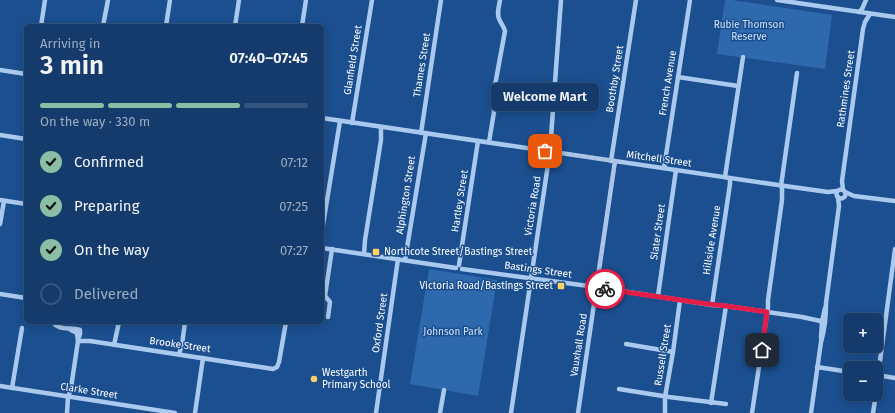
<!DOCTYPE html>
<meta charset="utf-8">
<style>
body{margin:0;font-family:"Fira Sans",sans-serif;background:#214673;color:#f1f3f6;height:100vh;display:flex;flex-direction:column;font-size:15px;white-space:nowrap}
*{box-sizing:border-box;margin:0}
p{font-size:13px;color:#9dadc1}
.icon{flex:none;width:22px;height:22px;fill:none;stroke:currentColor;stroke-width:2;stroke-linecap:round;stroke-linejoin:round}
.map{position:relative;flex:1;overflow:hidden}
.details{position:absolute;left:24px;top:24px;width:300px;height:300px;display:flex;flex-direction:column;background:#143b6b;border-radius:6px;box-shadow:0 2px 10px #0003,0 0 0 1px #33557e}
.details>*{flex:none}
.tools{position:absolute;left:843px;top:313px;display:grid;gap:8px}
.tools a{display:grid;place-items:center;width:40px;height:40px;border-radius:6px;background:#143b6b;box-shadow:0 2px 10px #0003,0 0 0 1px #33557e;font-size:20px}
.pin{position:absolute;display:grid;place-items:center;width:34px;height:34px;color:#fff;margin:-17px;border-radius:8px;box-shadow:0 2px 6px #0006}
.courier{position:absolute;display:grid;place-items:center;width:40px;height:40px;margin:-20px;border:3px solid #e11d48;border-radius:50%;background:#fff;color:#222;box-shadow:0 1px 5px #0007}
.bubble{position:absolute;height:28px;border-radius:6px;background:#143b6b;box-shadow:0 2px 10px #0003,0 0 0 1px #33557e;font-size:13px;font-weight:600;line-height:28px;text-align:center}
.headline em{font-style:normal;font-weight:600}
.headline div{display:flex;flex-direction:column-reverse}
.headline{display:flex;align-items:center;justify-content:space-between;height:68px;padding:0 16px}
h1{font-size:26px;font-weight:600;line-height:30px}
.bar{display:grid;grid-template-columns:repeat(4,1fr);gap:6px 4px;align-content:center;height:48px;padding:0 16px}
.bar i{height:5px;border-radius:3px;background:#33557e}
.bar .selected{background:#8abfa5}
.bar p{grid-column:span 4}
ol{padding:0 16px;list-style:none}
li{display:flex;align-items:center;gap:12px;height:44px}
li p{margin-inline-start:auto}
li .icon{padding:4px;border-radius:50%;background:#8abfa5;color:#111;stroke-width:4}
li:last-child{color:#9dadc1}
li i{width:22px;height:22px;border:2px solid #33557e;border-radius:50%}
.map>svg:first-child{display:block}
.green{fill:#2e69ad}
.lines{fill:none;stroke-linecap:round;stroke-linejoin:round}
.minor{stroke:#a9c9ee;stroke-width:4.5}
.done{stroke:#afc1d8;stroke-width:4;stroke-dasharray:0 7.2}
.route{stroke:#e11d48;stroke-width:5}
.poi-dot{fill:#ffd166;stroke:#1b4f8f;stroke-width:1.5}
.labels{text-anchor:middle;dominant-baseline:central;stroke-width:3;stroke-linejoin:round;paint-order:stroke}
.park-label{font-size:10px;fill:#cfe3fa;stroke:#1b4f8f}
.street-label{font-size:10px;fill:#fff;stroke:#1b4f8f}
.poi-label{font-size:10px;fill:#fff;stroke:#1b4f8f;text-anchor:start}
</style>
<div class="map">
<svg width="895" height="413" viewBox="0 0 895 413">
<rect width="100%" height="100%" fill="#1b4f8f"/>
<!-- green -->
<g class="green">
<polygon points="725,0 732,0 832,15 825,69 717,54"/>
<polygon points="429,269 497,280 478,396 410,384"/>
</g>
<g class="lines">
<!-- minor -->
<g class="minor">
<polyline points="777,0 895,17"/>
<polyline points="859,12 862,9 866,0"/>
<polyline points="41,26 45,0"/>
<polyline points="103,26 108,0"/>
<polyline points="166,26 170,0"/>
<polyline points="235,26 239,0"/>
<polyline points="302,26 306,0"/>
<polyline points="0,70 26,74"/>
<polyline points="678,77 738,86"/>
<polyline points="322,118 778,185 828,192 837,191"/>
<polyline points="352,123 372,0"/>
<polyline points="421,133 441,0"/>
<polyline points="0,135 26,139"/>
<path d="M489 142 494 112 493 96 505 31C504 27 502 25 500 21 496 15 499 6 500 0"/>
<polyline points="611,161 636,0"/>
<polyline points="664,168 690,0"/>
<polyline points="725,177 743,57"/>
<polyline points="781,186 797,73"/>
<circle cx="841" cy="194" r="4.5"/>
<polyline points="843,190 842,181 863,29 865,22 870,14"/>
<polyline points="845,192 854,196 895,201"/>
<polyline points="0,200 26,204"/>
<polyline points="0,224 4,201"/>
<polyline points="322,231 340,121"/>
<polyline points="322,248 456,268"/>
<polyline points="364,254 365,240 381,140 381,127"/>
<polyline points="405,260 426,133"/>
<polyline points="459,265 478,141"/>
<polyline points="462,269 596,287 712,305 726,306 802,317 825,322"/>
<polyline points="0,294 26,298"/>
<polyline points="325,296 332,249"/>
<polyline points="325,296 330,302 328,317"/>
<polyline points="658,296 676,170"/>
<polyline points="712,305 730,184 730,178"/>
<path d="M53 322C58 331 71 327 80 330V334L79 337"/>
<polyline points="821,338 822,322 825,308"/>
<polyline points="78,341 90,341 273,369 277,367 279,362 286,322"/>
<polyline points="626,344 673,352"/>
<polyline points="114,345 119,322"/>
<polyline points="179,354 182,345 185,322"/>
<polyline points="817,367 850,372"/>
<polyline points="877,375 895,378"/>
<polyline points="0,386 175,413"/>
<polyline points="12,388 22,328"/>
<polyline points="619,389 669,397 726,404"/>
<polyline points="876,391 895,249"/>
<polyline points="711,403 726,306"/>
<polyline points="67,413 68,397 71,388 78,341 77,333 71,330"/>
<polyline points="195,413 203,358"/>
<polyline points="376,413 398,259"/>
<polyline points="440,413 444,390"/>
<polyline points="511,413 550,151 561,0"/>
<polyline points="578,413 615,161"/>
<polyline points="665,413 665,397 673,352 680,300"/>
<polyline points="752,413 768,307 768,300 782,200 782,186"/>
<path d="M811 413 821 342C825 329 826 317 826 303L839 206 838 197"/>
<polyline points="873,413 876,394"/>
</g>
</g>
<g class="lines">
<!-- done -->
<polyline class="done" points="545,151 615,161 596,287 605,289"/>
<!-- route -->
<polyline class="route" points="605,289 708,304 726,306 767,312 762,350"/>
</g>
<!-- markers -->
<g class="poi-dot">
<rect x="372" y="248" width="8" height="8" rx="2"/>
<rect x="557" y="282" width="8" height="8" rx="2"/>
<circle cx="314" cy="379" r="4"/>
</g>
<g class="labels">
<!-- park labels -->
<g class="park-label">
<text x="749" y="25">Rubie Thomson<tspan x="749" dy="12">Reserve</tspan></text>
<text x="453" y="332">Johnson Park</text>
</g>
<!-- street labels -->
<g class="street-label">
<text transform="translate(353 60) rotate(-81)">Glanfield Street</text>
<text transform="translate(422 65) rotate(-81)">Thames Street</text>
<text transform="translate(615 79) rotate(-81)">Boothby Street</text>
<text transform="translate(668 83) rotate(-81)">French Avenue</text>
<text transform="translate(846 89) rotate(-82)">Rathmines Street</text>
<text transform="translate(659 159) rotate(8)">Mitchell Street</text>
<text transform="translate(406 195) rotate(-81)">Alphington Street</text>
<text transform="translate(460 201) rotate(-81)">Hartley Street</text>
<text transform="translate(533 206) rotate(-81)">Victoria Road</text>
<text transform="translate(658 232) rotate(-82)">Slater Street</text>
<text transform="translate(712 240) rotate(-81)">Hillside Avenue</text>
<text transform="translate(538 270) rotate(8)">Bastings Street</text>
<text transform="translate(380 323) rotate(-82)">Oxford Street</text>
<text transform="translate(180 345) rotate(8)">Brooke Street</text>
<text transform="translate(579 345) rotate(-81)">Vauxhall Road</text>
<text transform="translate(663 355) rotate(-81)">Russell Street</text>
<text transform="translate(89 391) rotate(9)">Clarke Street</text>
</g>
<!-- poi labels -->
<g class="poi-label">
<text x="384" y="252">Northcote Street/Bastings Street</text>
<text x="553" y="286" text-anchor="end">Victoria Road/Bastings Street</text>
<text x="322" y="373">Westgarth<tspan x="322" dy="12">Primary School</tspan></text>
</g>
</g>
</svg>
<div class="tools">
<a>+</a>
<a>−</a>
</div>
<div class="pin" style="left:545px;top:151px;background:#ea580c"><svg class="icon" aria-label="bag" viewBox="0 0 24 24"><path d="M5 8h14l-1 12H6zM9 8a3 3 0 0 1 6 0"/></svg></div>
<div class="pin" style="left:762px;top:350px;background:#1f2937"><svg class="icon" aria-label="home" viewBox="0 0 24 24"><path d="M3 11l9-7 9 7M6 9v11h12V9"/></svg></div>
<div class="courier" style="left:605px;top:289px"><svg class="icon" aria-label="bike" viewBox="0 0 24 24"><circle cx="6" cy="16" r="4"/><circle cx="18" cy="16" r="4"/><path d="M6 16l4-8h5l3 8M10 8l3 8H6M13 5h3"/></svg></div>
<div class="bubble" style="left:491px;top:83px;width:108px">Welcome Mart</div>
<section class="details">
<div class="headline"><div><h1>3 min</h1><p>Arriving in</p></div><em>07:40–07:45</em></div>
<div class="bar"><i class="selected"></i><i class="selected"></i><i class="selected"></i><i></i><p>On the way · 330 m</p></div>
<ol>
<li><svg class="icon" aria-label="check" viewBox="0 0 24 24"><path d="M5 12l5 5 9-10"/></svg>Confirmed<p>07:12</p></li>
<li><svg class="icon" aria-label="check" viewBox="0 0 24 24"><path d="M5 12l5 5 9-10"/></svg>Preparing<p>07:25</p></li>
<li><svg class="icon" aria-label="check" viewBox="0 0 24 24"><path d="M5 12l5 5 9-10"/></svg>On the way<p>07:27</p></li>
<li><i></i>Delivered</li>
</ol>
</section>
</div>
